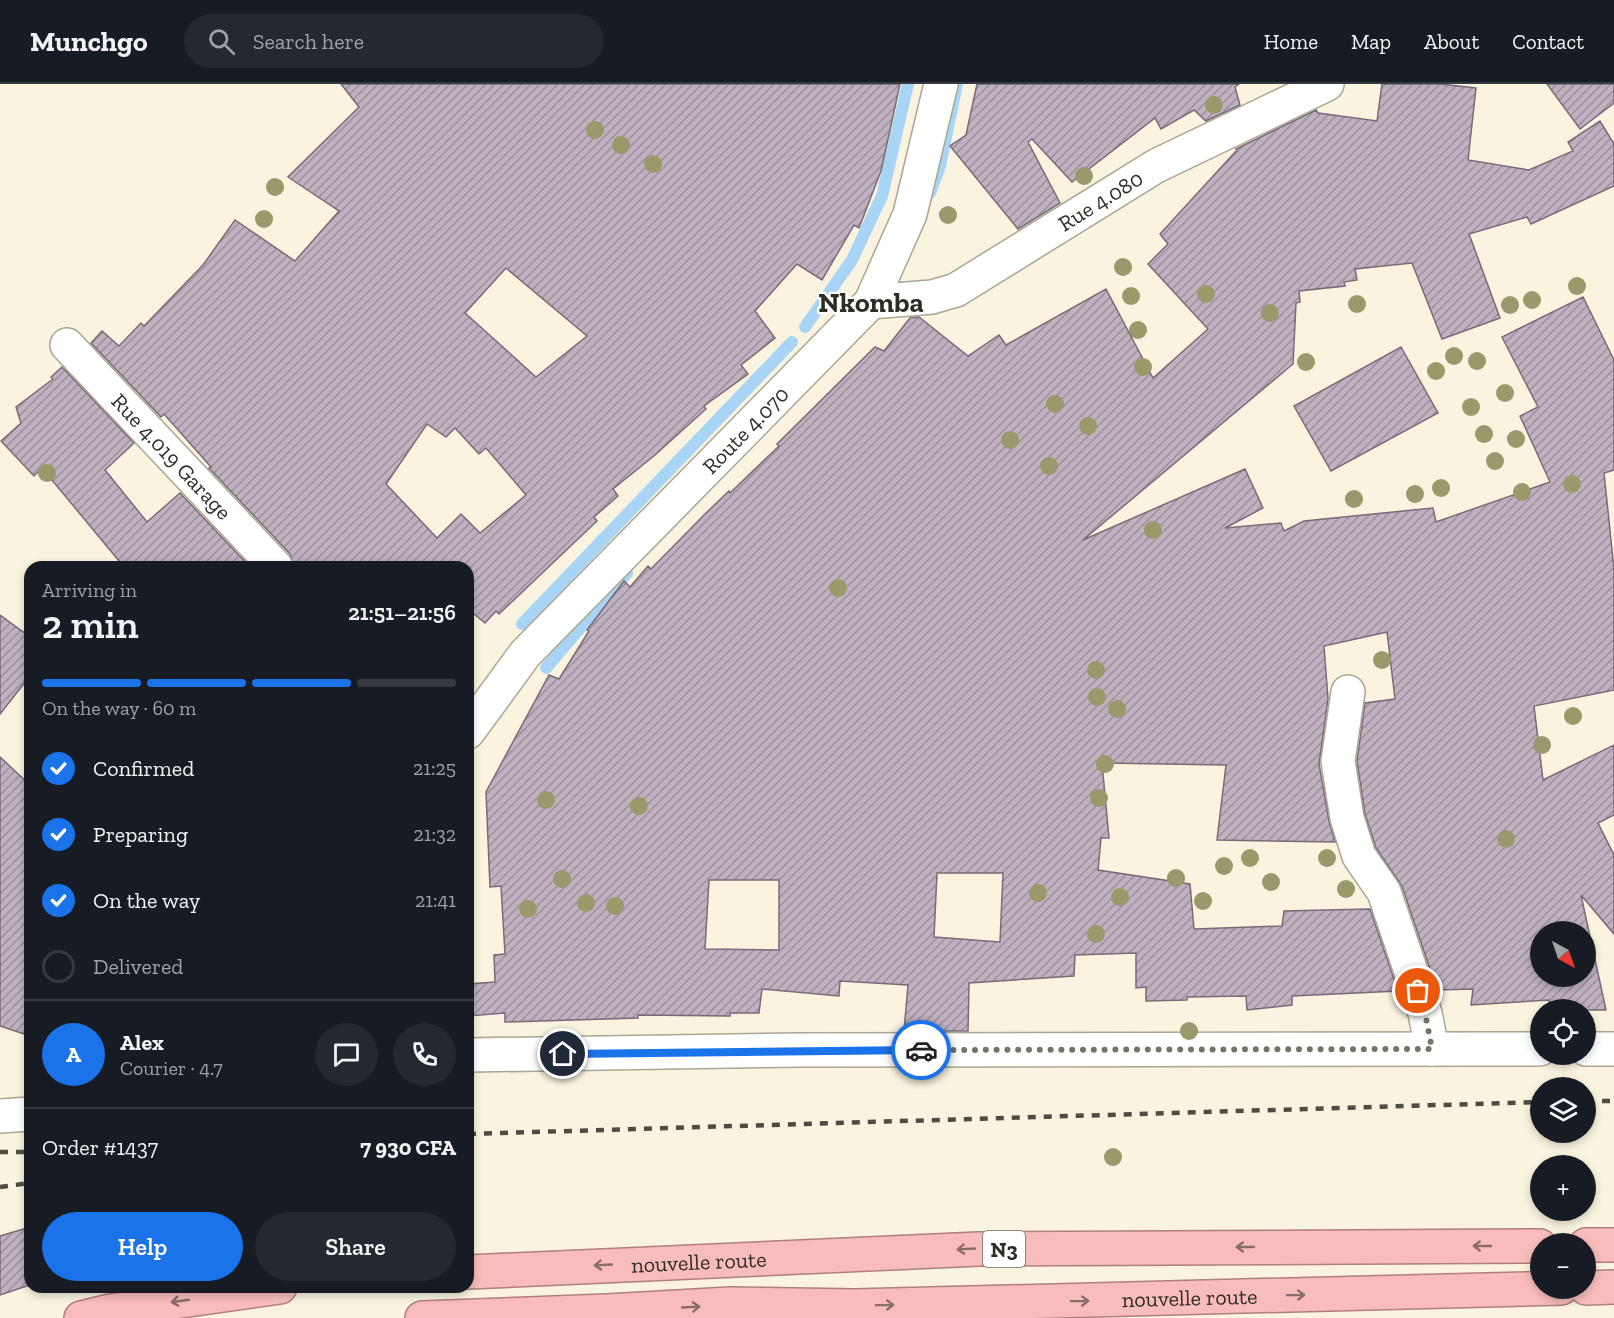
<!DOCTYPE html>
<meta charset="utf-8">
<style>
body{margin:0;font-family:"Zilla Slab",serif;background:#242831;color:#f1f3f6;height:100vh;display:flex;flex-direction:column;font-size:22px;white-space:nowrap}
*{box-sizing:border-box;margin:0}
p{font-size:20px;color:#9ea1a6}
.icon{flex:none;width:33px;height:33px;fill:none;stroke:currentColor;stroke-width:2;stroke-linecap:round;stroke-linejoin:round}
.map{position:relative;flex:1;overflow:hidden}
.details{position:absolute;left:24px;top:477px;width:450px;height:732px;display:flex;flex-direction:column;background:#171b24;border-radius:18px;box-shadow:0 3px 9px #0003}
.details>*{flex:none}
.needle{width:39px;rotate:140deg}
.controls{position:absolute;left:1530px;top:837px;display:grid;gap:12px}
.controls a{display:grid;place-items:center;width:66px;height:66px;border-radius:50%;background:#171b24;box-shadow:0 3px 9px #0003;font-size:30px}
.pin{position:absolute;display:grid;place-items:center;width:51px;height:51px;color:#fff;margin:-26px;border:3px solid #fff;border-radius:50%;box-shadow:0 2px 6px #0007}
.courier{position:absolute;display:grid;place-items:center;width:60px;height:60px;margin:-30px;border:4px solid #1a73e8;border-radius:50%;background:#fff;color:#222;box-shadow:0 2px 8px #0007}
.head em{font-style:normal;font-weight:600}
.head div{display:flex;flex-direction:column-reverse}
.head{display:flex;align-items:center;justify-content:space-between;height:102px;padding:0 18px}
h1{font-size:39px;font-weight:600;line-height:45px}
.bar{display:grid;grid-template-columns:repeat(4,1fr);gap:9px 6px;align-content:center;height:72px;padding:0 18px}
.bar i{height:8px;border-radius:4px;background:#363941}
.bar .selected{background:#1a73e8}
.bar p{grid-column:span 4}
.line{display:flex;align-items:center;gap:15px;padding:0 18px;border-top:2px solid #363941}
.line div{flex:1}
.round{display:grid;place-items:center;flex:none;width:63px;height:63px;border-radius:32px;background:#242831}
ol{padding:0 18px;list-style:none}
li{display:flex;align-items:center;gap:18px;height:66px}
li p{margin-inline-start:auto}
li .icon{padding:6px;border-radius:50%;background:#1a73e8;color:#fff;stroke-width:4}
li:last-child{color:#9ea1a6}
li i{width:33px;height:33px;border:3px solid #363941;border-radius:50%}
.button{display:flex;gap:12px;margin-top:auto;padding:12px 18px}
.button a{flex:1;height:69px;border-radius:36px;background:#1a73e8;color:#fff;font-size:24px;font-weight:600;line-height:69px;text-align:center}
.button a+a{background:#242831;color:#f1f3f6}
header{display:flex;align-items:center;gap:36px;box-sizing:border-box;height:84px;padding:0 30px;background:#171b24;border-bottom:2px solid #363941}
header strong{font-size:28px}
nav{display:flex;gap:33px;margin-inline-start:auto;font-size:21px}
.search{width:420px;height:54px;background:#242831;display:flex;align-items:center;gap:15px;box-sizing:border-box;padding:0 21px;border-radius:33px;color:#9ea1a6;font-size:22px}
.map>svg:first-child{display:block}
.lines{fill:none;stroke-linecap:round;stroke-linejoin:round}
.stream{stroke:#a8d5f6;stroke-width:12}
.building{fill:url(#building-hatch);stroke:#786b78;stroke-width:1.5;fill-rule:evenodd}
.minor-casing{stroke:#aba593;stroke-width:36}
.trunk-casing{stroke:#b07f7c;stroke-width:36}
.minor{stroke:#fff;stroke-width:33}
.trunk{stroke:#f8bcbc;stroke-width:33}
.rail{stroke:#4e4b42;stroke-width:4.5;stroke-dasharray:8 8;stroke-linecap:butt}
.tree{fill:#99996c}
.oneway{stroke:#896d69}
.done{stroke:#757266;stroke-width:6;stroke-dasharray:0 10.8}
.route{stroke:#1a73e8;stroke-width:8}
.labels{text-anchor:middle;dominant-baseline:central;stroke-width:4.5;stroke-linejoin:round;paint-order:stroke}
.shield{fill:#fff;stroke:#6d6b66;stroke-width:1.5}
.shield-label{font-size:21px;font-weight:bold;fill:#2e2c25}
.street-label{font-size:22px;fill:#2e2c25;stroke:#fff}
.district-label{font-size:28px;font-weight:bold;fill:#2e2c25;stroke:#fff}
</style>
<header>
<strong>Munchgo</strong>
<div class="search"><svg class="icon" aria-label="search" viewBox="0 0 24 24"><circle cx="10" cy="10" r="6"/><path d="M15 15l6 6"/></svg>Search here</div>
<nav><a>Home</a><a>Map</a><a>About</a><a>Contact</a></nav>
</header>
<div class="map">
<svg width="1614" height="1234" viewBox="0 0 1614 1234">
<defs>
<pattern id="building-hatch" width="6" height="6" patternUnits="userSpaceOnUse" patternTransform="scale(1.5)"><rect width="6" height="6" fill="#bfb1c0"/><path d="M-1 1l2-2M0 6l6-6M5 7l2-2" fill="none" stroke="#9c909c"/></pattern>
</defs>
<rect width="100%" height="100%" fill="#f9f3df"/>
<g class="lines">
<!-- stream -->
<g class="stream">
<polyline points="930,109 940,82 957,0"/>
<polyline points="805,243 852,176 882,112 908,0"/>
<polyline points="522,540 792,258"/>
<polyline points="546,584 627,489"/>
</g>
</g>
<!-- building -->
<g class="building">
<path d="M341 0H900L881 87 859 144 854 141 822 196 797 180 755 227 775 254 741 281 748 290 704 322 706 325 655 371 613 405 618 412 594 433 597 437 499 530 496 527 485 539 468 525V483H294L290 470 209 384 211 383 164 330 161 333 91 259 102 247 119 262 141 239 144 242 203 181 235 136 295 177 339 127 288 93 359 23ZM506 184 587 252 536 293 465 229ZM427 340 446 353 455 344 479 370 486 364 526 411 480 449 461 430 437 454 386 400Z"/>
<polygon points="977,0 1239,0 1235,3 1240,21 1206,37 1194,26 1161,45 1155,34 1072,98 1032,55 1028,58 1060,119 1018,145 950,62 966,51"/>
<path d="M1382 0H1440L1476 4 1468 76 1529 86 1573 67 1568 58 1600 37 1614 60V102L1531 140 1527 133 1469 150 1500 234 1442 255 1412 179 1355 185 1357 196 1344 198 1345 202 1299 207 1300 218 1296 219 1293 280 1083 456 1245 385 1263 424 1225 444 1281 439 1284 447 1304 437 1433 424 1436 438 1550 398 1520 332 1538 323 1502 253 1583 213 1614 276V386L1604 389 1614 485V606L1534 622 1543 696 1614 661V731L1598 739 1614 771V850L1581 811 1606 926H1549V916L1471 921 1473 905 1437 906 1402 802 1376 764 1365 730 1357 677 1365 619 1395 615 1387 548 1324 562 1328 615 1319 680 1329 737 1335 758 1217 756 1226 681 1102 679 1109 754H1101L1098 786 1190 800 1194 845 1282 842 1284 827 1370 825 1398 907 1292 912V921L1247 926 1246 912 1187 913V916L1146 917V903L1136 904V869L1075 871 1074 892 969 899 968 947H904L908 901 840 897 839 912 762 905 759 929H730V932L638 931V934L505 938V929L468 932V900L495 898 494 871 505 870 501 802 490 803 486 708 549 591 559 595 589 547 587 546 624 497 630 503 648 482 651 485 705 430 729 407 730 409 779 362 777 360 875 263 884 267 910 234 919 233 968 272 999 251 1006 261 1106 205 1153 294 1208 245 1148 180 1168 160 1160 150 1237 66 1236 65 1316 26 1318 29 1377 37ZM937 789H1003L1000 858 934 853ZM709 796H779V866L705 865ZM1540 848H1586V892H1540Z"/>
<polygon points="1547,0 1614,0 1614,19 1580,45"/>
<polygon points="1401,263 1438,329 1331,387 1294,322"/>
<polygon points="62,283 134,359 105,386 147,438 180,409 250,483 124,483 42,384 34,392 1,357 21,339 16,323 53,295 51,293"/>
<polygon points="0,531 30,553 30,592 0,630"/>
<polygon points="0,673 30,701 30,952 0,942"/>
<polygon points="30,1143 30,1201 0,1211 0,1152"/>
</g>
<g class="lines">
<defs>
<g id="minor">
<path id="s1" d="M871 218 932 213 956 206 1156 82 1327 0"/>
<path id="s2" d="M67 261 276 483"/>
<polyline points="1348,608 1338,677 1347,734 1359,772 1384,808 1425,929 1432,965"/>
<path id="s3" d="M468 648 525 570 871 218 910 130 941 0"/>
<polyline points="1586,965 1614,965"/>
<polyline points="468,971 802,966 1540,965"/>
<polyline points="0,1032 30,1030"/>
</g>
<g id="trunk">
<polyline points="1586,1161 1614,1161"/>
<path id="s4" d="M468 1188 979 1165 1540 1162"/>
<polyline points="1586,1204 1614,1203"/>
<polyline points="81,1234 110,1227 280,1203"/>
<path id="s5" d="M422 1234 607 1227 730 1220 855 1222 1561 1204"/>
</g>
</defs>
<!-- minor casing -->
<use href="#minor" class="minor-casing"/>
<!-- trunk casing -->
<use href="#trunk" class="trunk-casing"/>
<!-- minor -->
<use href="#minor" class="minor"/>
<!-- trunk -->
<use href="#trunk" class="trunk"/>
<!-- rail -->
<g class="rail">
<polyline points="1586,1017 1614,1017"/>
<polyline points="468,1050 1540,1018"/>
<polyline points="0,1068 30,1068"/>
<polyline points="0,1103 30,1099"/>
</g>
</g>
<!-- trees -->
<g class="tree">
<circle cx="1214" cy="21" r="9"/>
<circle cx="595" cy="46" r="9"/>
<circle cx="621" cy="61" r="9"/>
<circle cx="653" cy="80" r="9"/>
<circle cx="1084" cy="92" r="9"/>
<circle cx="275" cy="103" r="9"/>
<circle cx="948" cy="131" r="9"/>
<circle cx="264" cy="135" r="9"/>
<circle cx="1123" cy="183" r="9"/>
<circle cx="1577" cy="202" r="9"/>
<circle cx="1206" cy="210" r="9"/>
<circle cx="1131" cy="212" r="9"/>
<circle cx="1532" cy="216" r="9"/>
<circle cx="1357" cy="220" r="9"/>
<circle cx="1510" cy="221" r="9"/>
<circle cx="1270" cy="229" r="9"/>
<circle cx="1138" cy="246" r="9"/>
<circle cx="1454" cy="272" r="9"/>
<circle cx="1477" cy="277" r="9"/>
<circle cx="1306" cy="278" r="9"/>
<circle cx="1143" cy="283" r="9"/>
<circle cx="1436" cy="287" r="9"/>
<circle cx="1505" cy="309" r="9"/>
<circle cx="1055" cy="320" r="9"/>
<circle cx="1471" cy="323" r="9"/>
<circle cx="1088" cy="342" r="9"/>
<circle cx="1484" cy="350" r="9"/>
<circle cx="1516" cy="355" r="9"/>
<circle cx="1010" cy="356" r="9"/>
<circle cx="1495" cy="377" r="9"/>
<circle cx="1049" cy="382" r="9"/>
<circle cx="47" cy="389" r="9"/>
<circle cx="1572" cy="400" r="9"/>
<circle cx="1441" cy="404" r="9"/>
<circle cx="1522" cy="408" r="9"/>
<circle cx="1415" cy="410" r="9"/>
<circle cx="1354" cy="415" r="9"/>
<circle cx="1153" cy="446" r="9"/>
<circle cx="838" cy="504" r="9"/>
<circle cx="1382" cy="576" r="9"/>
<circle cx="1096" cy="586" r="9"/>
<circle cx="1097" cy="613" r="9"/>
<circle cx="1117" cy="625" r="9"/>
<circle cx="1573" cy="632" r="9"/>
<circle cx="1542" cy="661" r="9"/>
<circle cx="1105" cy="680" r="9"/>
<circle cx="1099" cy="714" r="9"/>
<circle cx="546" cy="716" r="9"/>
<circle cx="639" cy="722" r="9"/>
<circle cx="1506" cy="755" r="9"/>
<circle cx="1250" cy="774" r="9"/>
<circle cx="1327" cy="774" r="9"/>
<circle cx="1224" cy="782" r="9"/>
<circle cx="1176" cy="794" r="9"/>
<circle cx="562" cy="795" r="9"/>
<circle cx="1271" cy="798" r="9"/>
<circle cx="1346" cy="805" r="9"/>
<circle cx="1038" cy="809" r="9"/>
<circle cx="1120" cy="813" r="9"/>
<circle cx="1203" cy="817" r="9"/>
<circle cx="586" cy="819" r="9"/>
<circle cx="615" cy="822" r="9"/>
<circle cx="528" cy="825" r="9"/>
<circle cx="1096" cy="850" r="9"/>
<circle cx="1189" cy="947" r="9"/>
<circle cx="1113" cy="1073" r="9"/>
</g>
<!-- one-way arrows -->
<defs><path id="oneway-shaft" d="M-6 0H5M1.5-3L5.5 0L1.5 3" fill="none" stroke-width="1.6" stroke-linecap="round" stroke-linejoin="round" transform="scale(1.5)"/></defs>
<g class="oneway">
<use href="#oneway-shaft" transform="translate(1482 1162) rotate(180)"/>
<use href="#oneway-shaft" transform="translate(1245 1163) rotate(180)"/>
<use href="#oneway-shaft" transform="translate(966 1165) rotate(177)"/>
<use href="#oneway-shaft" transform="translate(603 1181) rotate(177)"/>
<use href="#oneway-shaft" transform="translate(1296 1211) rotate(-1)"/>
<use href="#oneway-shaft" transform="translate(180 1217) rotate(172)"/>
<use href="#oneway-shaft" transform="translate(1080 1217) rotate(-1)"/>
<use href="#oneway-shaft" transform="translate(885 1221) rotate(-1)"/>
<use href="#oneway-shaft" transform="translate(691 1223) rotate(-3)"/>
</g>
<g class="lines">
<!-- done -->
<polyline class="done" points="921,966 1432,965 1425,929 1418,907"/>
<!-- route -->
<polyline class="route" points="563,970 921,966"/>
</g>
<g class="labels">
<!-- shield labels -->
<rect class="shield" x="983" y="1147" width="42" height="36" rx="4.5"/>
<g class="shield-label">
<text x="1004" y="1165">N3</text>
</g>
<!-- street labels -->
<g class="street-label">
<text stroke="none"><textPath href="#s1" startOffset="256">Rue 4.080</textPath></text>
<text stroke="none"><textPath href="#s3" startOffset="411">Route 4.070</textPath></text>
<text stroke="none"><textPath href="#s2" startOffset="153">Rue 4.019 Garage</textPath></text>
<text stroke="none"><textPath href="#s4" startOffset="231">nouvelle route</textPath></text>
<text stroke="none"><textPath href="#s5" startOffset="768">nouvelle route</textPath></text>
</g>
<!-- district labels -->
<g class="district-label">
<text x="871" y="218">Nkomba</text>
</g>
</g>
</svg>
<div class="controls">
<a><svg class="needle" viewBox="-14 -14 28 28"><path d="M0-13l5 13h-10z" fill="#e53935"/><path d="M0 13l5-13h-10z" fill="#9ea1a6"/></svg></a>
<a><svg class="icon" aria-label="locate" viewBox="0 0 24 24"><circle cx="12" cy="12" r="6"/><path d="M12 2v4M12 18v4M2 12h4M18 12h4"/></svg></a>
<a><svg class="icon" aria-label="layers" viewBox="0 0 24 24"><path d="M12 4l9 5-9 5-9-5zM3 14l9 5 9-5"/></svg></a>
<a>+</a>
<a>−</a>
</div>
<div class="pin" style="left:1418px;top:907px;background:#ea580c"><svg class="icon" aria-label="bag" viewBox="0 0 24 24"><path d="M5 8h14l-1 12H6zM9 8a3 3 0 0 1 6 0"/></svg></div>
<div class="pin" style="left:563px;top:970px;background:#1f2937"><svg class="icon" aria-label="home" viewBox="0 0 24 24"><path d="M3 11l9-7 9 7M6 9v11h12V9"/></svg></div>
<div class="courier" style="left:921px;top:966px"><svg class="icon" aria-label="car" viewBox="0 0 24 24"><path d="M5 17H2v-5l4-1 3-4h7l3 4 3 1v5h-3M9 17h6M6 11h13"/><circle cx="7" cy="17" r="2"/><circle cx="17" cy="17" r="2"/></svg></div>
<section class="details">
<div class="head"><div><h1>2 min</h1><p>Arriving in</p></div><em>21:51–21:56</em></div>
<div class="bar"><i class="selected"></i><i class="selected"></i><i class="selected"></i><i></i><p>On the way · 60 m</p></div>
<ol>
<li><svg class="icon" aria-label="check" viewBox="0 0 24 24"><path d="M5 12l5 5 9-10"/></svg>Confirmed<p>21:25</p></li>
<li><svg class="icon" aria-label="check" viewBox="0 0 24 24"><path d="M5 12l5 5 9-10"/></svg>Preparing<p>21:32</p></li>
<li><svg class="icon" aria-label="check" viewBox="0 0 24 24"><path d="M5 12l5 5 9-10"/></svg>On the way<p>21:41</p></li>
<li><i></i>Delivered</li>
</ol>
<div class="line" style="height:108px"><b class="round" style="background:#1a73e8;color:#fff">A</b><div><b>Alex</b><p>Courier · 4.7</p></div><a class="round"><svg class="icon" aria-label="chat" viewBox="0 0 24 24"><path d="M4 5h16v11H9l-5 4z"/></svg></a><a class="round"><svg class="icon" aria-label="phone" viewBox="0 0 24 24"><path d="M5 4h4l2 5-3 2q2 4 5 5l2-3 5 2v4C11 20 4 13 5 4z"/></svg></a></div>
<div class="line" style="height:78px"><div>Order #1437</div><b>7 930 CFA</b></div>
<div class="button"><a>Help</a><a>Share</a></div>
</section>
</div>
